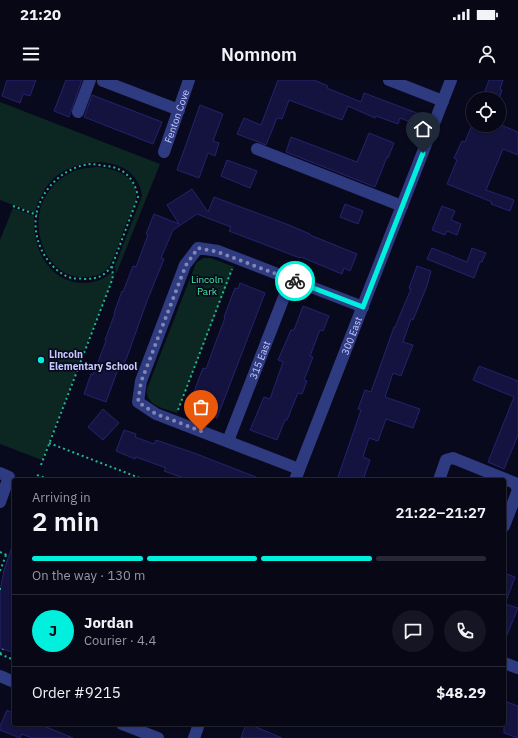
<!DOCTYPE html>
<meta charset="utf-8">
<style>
body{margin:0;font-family:"IBM Plex Sans",sans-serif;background:#151523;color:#f1f3f6;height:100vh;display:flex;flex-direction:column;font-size:15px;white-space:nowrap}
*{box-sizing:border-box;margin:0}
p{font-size:13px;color:#9899a1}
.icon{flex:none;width:22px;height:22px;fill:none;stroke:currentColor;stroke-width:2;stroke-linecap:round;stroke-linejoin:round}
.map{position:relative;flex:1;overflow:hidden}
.side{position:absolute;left:12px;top:398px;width:494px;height:248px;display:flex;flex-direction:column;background:#070716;border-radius:4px;box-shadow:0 1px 3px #0004,0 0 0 1px #282835}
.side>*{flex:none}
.controls{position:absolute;left:466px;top:12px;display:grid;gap:8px}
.controls a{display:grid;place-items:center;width:40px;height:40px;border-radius:50%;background:#070716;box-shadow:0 1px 3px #0004,0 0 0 1px #282835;font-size:20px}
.pin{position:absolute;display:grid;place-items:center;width:34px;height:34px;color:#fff;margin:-41px -17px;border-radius:50% 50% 50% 0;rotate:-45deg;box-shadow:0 0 4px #0007}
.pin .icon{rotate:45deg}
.courier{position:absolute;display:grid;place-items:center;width:40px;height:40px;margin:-20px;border:3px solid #00f0dd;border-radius:50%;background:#fff;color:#222;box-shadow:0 1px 5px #0007}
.overview em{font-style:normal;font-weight:600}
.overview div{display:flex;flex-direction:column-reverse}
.overview{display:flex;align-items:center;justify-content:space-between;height:68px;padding:0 20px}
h1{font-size:26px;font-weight:600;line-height:30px}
.bar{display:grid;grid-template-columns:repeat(4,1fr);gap:6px 4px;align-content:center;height:48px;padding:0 20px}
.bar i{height:5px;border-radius:3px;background:#282835}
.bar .selected{background:#00f0dd}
.bar p{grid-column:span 4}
.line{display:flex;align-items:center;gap:10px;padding:0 20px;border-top:1px solid #282835}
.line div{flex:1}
.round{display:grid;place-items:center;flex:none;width:42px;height:42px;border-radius:21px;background:#151523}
.status{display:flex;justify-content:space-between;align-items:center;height:28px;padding:0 20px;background:#070716;direction:ltr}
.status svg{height:11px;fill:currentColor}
header{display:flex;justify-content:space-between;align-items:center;height:52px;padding:0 20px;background:#070716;font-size:18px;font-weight:600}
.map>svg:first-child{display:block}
.green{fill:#0c2721}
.building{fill:#14133f;stroke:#24236e}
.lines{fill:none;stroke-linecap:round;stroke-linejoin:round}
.path{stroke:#20b793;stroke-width:2;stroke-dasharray:2 3;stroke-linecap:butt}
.minor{stroke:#2f3b81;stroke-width:12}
.done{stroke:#8386b0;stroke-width:4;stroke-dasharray:0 7.2}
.route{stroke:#00f0dd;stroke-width:5}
.poi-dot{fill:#00f0dd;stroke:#09091d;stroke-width:1.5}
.labels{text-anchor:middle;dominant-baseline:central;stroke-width:3.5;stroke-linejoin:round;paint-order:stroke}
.street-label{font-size:10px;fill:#c5c9ff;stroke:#09091d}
.park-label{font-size:10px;fill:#46eaa3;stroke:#09091d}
.poi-label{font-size:10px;font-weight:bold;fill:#c5c9ff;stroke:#09091d;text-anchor:start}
</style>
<div class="status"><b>21:20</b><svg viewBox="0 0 49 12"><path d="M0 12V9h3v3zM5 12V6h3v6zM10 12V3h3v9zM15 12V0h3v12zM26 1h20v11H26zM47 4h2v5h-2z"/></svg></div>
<header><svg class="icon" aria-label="menu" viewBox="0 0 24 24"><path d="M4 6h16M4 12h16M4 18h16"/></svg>Nomnom<svg class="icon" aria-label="person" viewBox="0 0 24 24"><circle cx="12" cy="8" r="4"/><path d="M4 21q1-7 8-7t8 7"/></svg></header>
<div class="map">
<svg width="518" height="658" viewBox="0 0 518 658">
<rect width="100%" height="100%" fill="#09091d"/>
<!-- green -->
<g class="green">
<path d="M0 22 160 84 116 194 115 186 142 116C137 74 79 75 54 98 44 108 38 120 35 133L0 120Z"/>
<path d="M97 87C113 88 139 96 136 118 135 127 130 136 126 144 121 158 116 172 110 185 104 194 97 196 87 197 52 200 33 161 40 130 44 114 56 100 70 93 79 88 88 88 97 87Z"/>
<path d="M13 128 34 136C32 167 48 202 83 203 95 203 105 199 113 191L111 203 42 380 0 364V160Z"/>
<path d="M203 178H211L234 187 177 333C164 328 145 326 147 309L196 183Z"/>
</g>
<!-- building -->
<g class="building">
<polygon points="7,0 36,0 30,16 23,14 20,23 2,16"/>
<polygon points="66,0 82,0 69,37 54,31"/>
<polygon points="278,0 314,0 328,6 327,8 361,22 364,13 417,33 413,43 400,38 398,44 376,36 375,38 348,26 342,40 289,20 282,39 277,38 266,65 237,54 244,38 261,45"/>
<polygon points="489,0 503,0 500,9 502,10 499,19 482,19"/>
<polygon points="92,15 162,42 153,64 84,37"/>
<polygon points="200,25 223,34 213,61 219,63 215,76 208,73 199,98 177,90"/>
<polygon points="472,45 501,45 518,52 518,75 503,69 486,110 514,120 510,131 491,124 492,122 447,104 457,80 454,78 462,61 465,62"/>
<polygon points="369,53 394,63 388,78 387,77 375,107 286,72 291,57 357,82"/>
<polygon points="227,80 257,91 250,108 221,96"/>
<polygon points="192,109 208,132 214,117 289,145 310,154 310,155 357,174 350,191 344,188 342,194 301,177 300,178 229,151 231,147 197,134 173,150 161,178 164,179 147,221 127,277 121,290 118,289 106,322 84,314 91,294 93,295 106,261 105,260 115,233 114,233 122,211 123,212 133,186 136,187 148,155 146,154 154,134 179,144 167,125"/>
<polygon points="345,124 363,131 358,144 340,137"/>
<polygon points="442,126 455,131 451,140 461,144 457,155 447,151 445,155 432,150"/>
<polygon points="432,168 467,182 472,168 486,173 482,182 480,182 474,198 427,179"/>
<polygon points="417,186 431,191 427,206 413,240 411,239 403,262 413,265 401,296 393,293 385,317 420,329 413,348 386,339 378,361 369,358 363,377 370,380 363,400 337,400 361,330 358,329 365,310 371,312 394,247 395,247 411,209 409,208"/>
<polygon points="240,203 265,213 217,338 188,327 203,288 206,289 217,259 225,238 224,237 235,208 238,209"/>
<polygon points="303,226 329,236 323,251 320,250 310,276 313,277 304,300 307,301 302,314 298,313 287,340 285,340 277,360 250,350 264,317 270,319 283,282 278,280 291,250 294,250"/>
<polygon points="479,286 518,301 518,355 504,389 488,382 514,317 473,300"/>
<polygon points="103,329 119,343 103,360 88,347"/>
<polygon points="124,350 136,354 135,357 154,364 156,360 194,373 261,399 261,400 189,400 164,391 166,388 136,377 135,379 116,371"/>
<polygon points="12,467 14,467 14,573 0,568 0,511 4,490"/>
<polygon points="504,493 515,497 505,524 518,528 504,562"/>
<polygon points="504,621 518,626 518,658 504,653"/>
<polygon points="7,630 14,634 14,644 39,644 73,658 32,658 22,654 20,658 0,650 0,644 1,644"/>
<polygon points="246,644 249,644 282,658 241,658"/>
</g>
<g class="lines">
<!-- path -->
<g class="path">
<polyline points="13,126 37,135"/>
<polyline points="178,330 232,189"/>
<polyline points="49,363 145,400"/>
<path d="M41 385 111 203 113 196 112 186 138 117C135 100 125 88 107 86 102 86 96 84 91 84 67 86 45 105 38 128 29 154 45 189 71 198 75 199 80 198 83 199 97 199 103 197 112 186"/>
<polyline points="37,395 51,400"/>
<polyline points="0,472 9,476"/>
<polyline points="0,491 6,475"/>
<polyline points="0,509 1,509"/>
<polyline points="0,574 14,580"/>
<polyline points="0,574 3,569"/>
</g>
<!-- minor -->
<g class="minor">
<polyline points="389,0 443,21"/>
<polyline points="103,1 179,30"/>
<polyline points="78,32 90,0"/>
<polyline points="257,69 402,126"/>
<path id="s1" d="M164 72 189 0"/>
<path id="s2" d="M228 361 291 199"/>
<polyline points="299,389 156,334 138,322 141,301 185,185 198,168 218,171 363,227"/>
<polyline points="0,393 9,397 0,422"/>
<path id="s3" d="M295 400 451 0"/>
<polyline points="439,400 446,380 453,378 515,403 518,410"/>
<polyline points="504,446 518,410"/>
<polyline points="504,583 518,588"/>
<polyline points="0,596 14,602"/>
<polyline points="122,644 158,658"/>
<polyline points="194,658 199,644"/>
</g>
</g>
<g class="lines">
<!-- done -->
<polyline class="done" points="201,351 156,334 138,322 141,302 186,185 198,168 218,172 295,201"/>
<!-- route -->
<polyline class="route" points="295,201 363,227 423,73"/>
</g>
<!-- markers -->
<circle class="poi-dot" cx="41" cy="280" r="4"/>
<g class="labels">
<!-- street labels -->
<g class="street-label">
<text stroke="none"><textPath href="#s1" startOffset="38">Fenton Cove</textPath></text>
<text stroke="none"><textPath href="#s3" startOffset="155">300 East</textPath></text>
<text stroke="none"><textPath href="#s2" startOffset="87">315 East</textPath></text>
</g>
<!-- park labels -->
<g class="park-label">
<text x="207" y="199">Lincoln<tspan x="207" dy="12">Park</tspan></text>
</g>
<!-- poi labels -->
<g class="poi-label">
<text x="49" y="274">Lincoln<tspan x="49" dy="12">Elementary School</tspan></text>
</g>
</g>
</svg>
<div class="controls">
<a><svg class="icon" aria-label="locate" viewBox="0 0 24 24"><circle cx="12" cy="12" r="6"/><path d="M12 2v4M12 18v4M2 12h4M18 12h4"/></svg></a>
</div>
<div class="pin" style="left:201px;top:351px;background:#ea580c"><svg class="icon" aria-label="bag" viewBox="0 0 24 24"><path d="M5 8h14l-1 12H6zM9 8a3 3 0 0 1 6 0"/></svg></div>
<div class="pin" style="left:423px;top:73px;background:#1f2937"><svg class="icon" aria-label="home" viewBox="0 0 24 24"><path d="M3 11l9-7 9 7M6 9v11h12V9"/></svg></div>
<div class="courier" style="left:295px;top:201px"><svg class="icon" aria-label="bike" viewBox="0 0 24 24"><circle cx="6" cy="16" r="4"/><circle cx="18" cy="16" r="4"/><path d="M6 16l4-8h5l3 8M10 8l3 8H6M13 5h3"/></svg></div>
<section class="side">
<div class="overview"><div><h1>2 min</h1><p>Arriving in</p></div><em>21:22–21:27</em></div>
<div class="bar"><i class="selected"></i><i class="selected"></i><i class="selected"></i><i></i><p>On the way · 130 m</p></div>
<div class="line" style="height:72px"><b class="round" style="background:#00f0dd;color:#111">J</b><div><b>Jordan</b><p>Courier · 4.4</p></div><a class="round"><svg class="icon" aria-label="chat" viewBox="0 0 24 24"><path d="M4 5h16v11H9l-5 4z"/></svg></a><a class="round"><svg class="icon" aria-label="phone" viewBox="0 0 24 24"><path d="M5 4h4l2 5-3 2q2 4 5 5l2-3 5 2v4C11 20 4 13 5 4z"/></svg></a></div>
<div class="line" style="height:52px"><div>Order #9215</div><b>$48.29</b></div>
</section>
</div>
